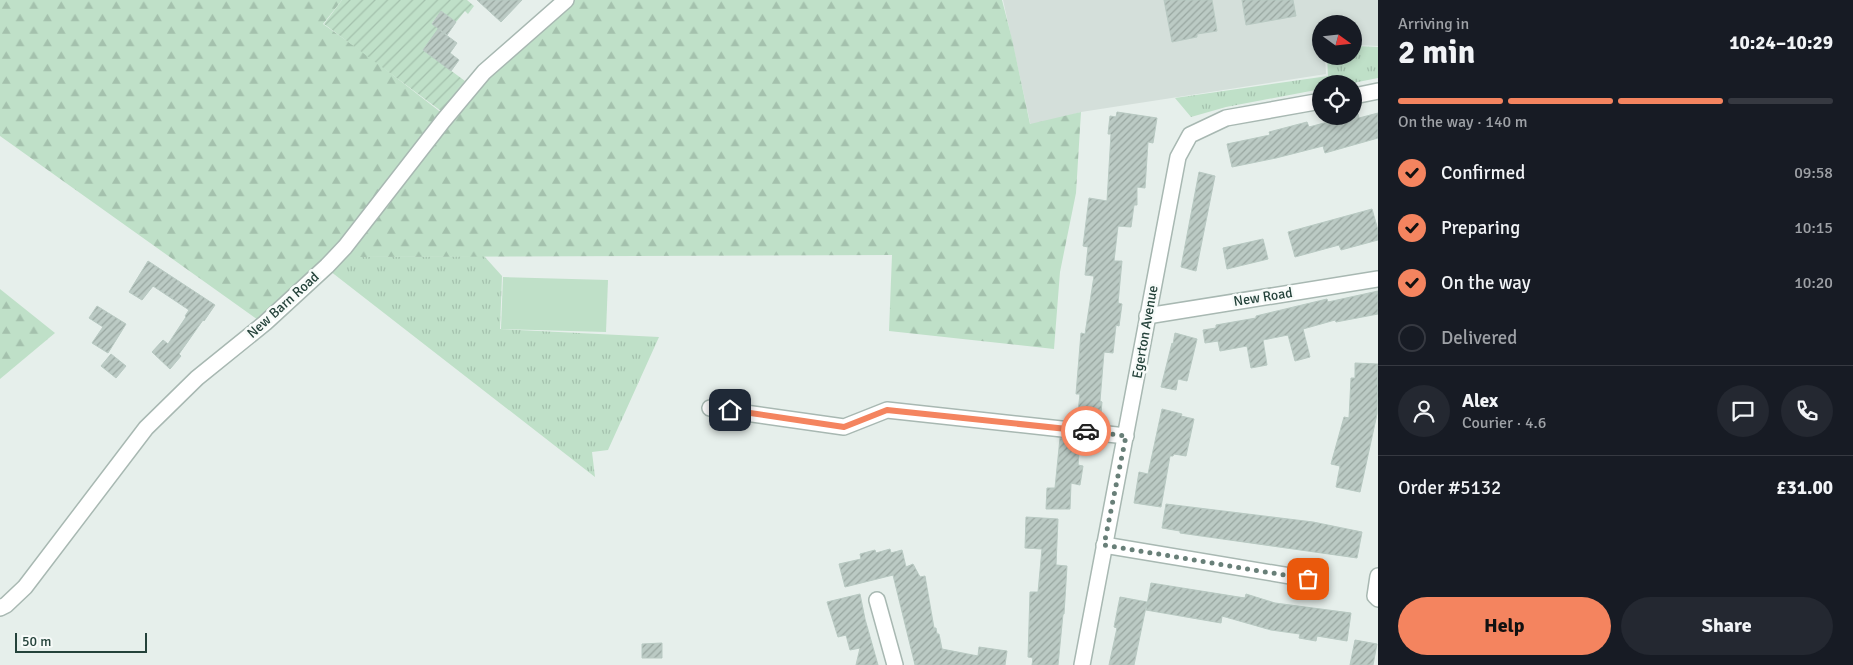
<!DOCTYPE html>
<meta charset="utf-8">
<style>
body{margin:0;font-family:Signika,sans-serif;background:#242831;color:#f1f3f6;height:100vh;display:flex;flex-direction:column;font-size:19px;white-space:nowrap}
*{box-sizing:border-box;margin:0}
p{font-size:16px;color:#9ea1a6}
.icon{flex:none;width:28px;height:28px;fill:none;stroke:currentColor;stroke-width:2;stroke-linecap:round;stroke-linejoin:round}
.map{position:relative;flex:1;overflow:hidden}
.sheet{display:flex;flex-direction:column;background:#171b24;width:475px}
.sheet>*{flex:none}
.needle{width:32px;rotate:105deg}
.buttons{position:absolute;left:1312px;top:15px;display:grid;gap:10px}
.buttons a{display:grid;place-items:center;width:50px;height:50px;border-radius:50%;background:#171b24;box-shadow:0 2px 8px #0003;font-size:25px}
.scale{position:absolute;left:15px;bottom:12px;width:132px;box-sizing:border-box;padding-left:5px;border:2px solid #24423a;border-top:0;font-size:14px;line-height:18px;white-space:nowrap;color:#24423a;-webkit-text-stroke:4px #f7fbf9;paint-order:stroke}
.pin{position:absolute;display:grid;place-items:center;width:42px;height:42px;color:#fff;margin:-21px;border-radius:10px;box-shadow:0 2px 8px #0006}
.courier{position:absolute;display:grid;place-items:center;width:50px;height:50px;margin:-25px;border:4px solid #f4845f;border-radius:50%;background:#fff;color:#222;box-shadow:0 1px 6px #0007}
.headline em{font-style:normal;font-weight:700}
.headline div{display:flex;flex-direction:column-reverse}
.headline{display:flex;align-items:center;justify-content:space-between;height:85px;padding:0 20px}
h1{font-size:32px;font-weight:700;line-height:38px}
.bar{display:grid;grid-template-columns:repeat(4,1fr);gap:8px 5px;align-content:center;height:60px;padding:0 20px}
.bar i{height:6px;border-radius:4px;background:#363941}
.bar .selected{background:#f4845f}
.bar p{grid-column:span 4}
.line{display:flex;align-items:center;gap:12px;padding:0 20px;border-top:1px solid #363941}
.line div{flex:1}
.round{display:grid;place-items:center;flex:none;width:52px;height:52px;border-radius:26px;background:#242831}
ol{padding:0 20px;list-style:none}
li{display:flex;align-items:center;gap:15px;height:55px}
li p{margin-inline-start:auto}
li .icon{padding:5px;border-radius:50%;background:#f4845f;color:#111;stroke-width:4}
li:last-child{color:#9ea1a6}
li i{width:28px;height:28px;border:2px solid #363941;border-radius:50%}
.primary-button{display:flex;gap:10px;margin-top:auto;padding:10px 20px}
.primary-button a{flex:1;height:58px;border-radius:30px;background:#f4845f;color:#111;font-size:20px;font-weight:700;line-height:58px;text-align:center}
.primary-button a+a{background:#242831;color:#f1f3f6}
main{display:flex;flex:1;min-height:0}
.map>svg:first-child{display:block}
.built{fill:#d4dfda}
.grass{fill:url(#grass-tufts)}
.forest{fill:url(#forest-firs)}
.garden{fill:url(#garden-furrows)}
.pitch{fill:#bfe0c8}
.building{fill:url(#building-hatch);stroke:#b8c9c2}
.lines{fill:none;stroke-linecap:round;stroke-linejoin:round}
.minor-casing{stroke:#a8b8b2;stroke-width:18}
.minor{stroke:#fff;stroke-width:15}
.done{stroke:#687f78;stroke-width:5;stroke-dasharray:0 9}
.route{stroke:#f4845f;stroke-width:6}
.labels{text-anchor:middle;dominant-baseline:central;stroke-width:5;stroke-linejoin:round;paint-order:stroke}
.street-label{font-size:14px;fill:#24423a;stroke:#f7fbf9}
</style>
<main>
<div class="map">
<svg width="1378" height="665" viewBox="0 0 1378 665">
<defs>
<pattern id="grass-tufts" width="24" height="20" patternUnits="userSpaceOnUse" patternTransform="scale(1.25)"><rect width="24" height="20" fill="#bfe0c8"/><path d="M3 7l-1-3M5 7V3M7 7l1-3M15 17l-1-3M17 17v-4M19 17l1-3" fill="none" stroke="#a4c1ad"/></pattern>
<pattern id="forest-firs" width="22" height="20" patternUnits="userSpaceOnUse" patternTransform="scale(1.25)"><rect width="22" height="20" fill="#bfe0c8"/><path d="M5 1l3.5 6h-7zM16 11l3.5 6h-7z" fill="#a4c1ad"/></pattern>
<pattern id="garden-furrows" width="10" height="10" patternUnits="userSpaceOnUse" patternTransform="scale(1.25)"><rect width="10" height="10" fill="#bfe0c8"/><path d="M-1 1l2-2M0 10L10 0M9 11l2-2" fill="none" stroke="#a4c1ad"/></pattern>
<pattern id="building-hatch" width="6" height="6" patternUnits="userSpaceOnUse" patternTransform="scale(1.25)"><rect width="6" height="6" fill="#bbcac4"/><path d="M-1 1l2-2M0 6l6-6M5 7l2-2" fill="none" stroke="#98a6a0"/></pattern>
</defs>
<rect width="100%" height="100%" fill="#e6efeb"/>
<!-- built -->
<polygon class="built" points="1003,0 1378,0 1378,46 1354,45 1354,24 1321,24 1321,56 1325,56 1326,74 1081,112 1031,127"/>
<!-- grass -->
<g class="grass">
<polygon points="1356,46 1378,47 1378,78 1348,84 1321,84 1321,89 1226,107 1191,117 1175,98 1328,76 1327,56 1354,56 1354,47"/>
<polygon points="484,256 502,276 500,329 659,337 608,450 592,452 595,477 330,271 344,257"/>
</g>
<!-- forest -->
<g class="forest">
<polygon points="0,0 342,0 323,24 367,55 443,114 335,251 261,322 0,136"/>
<polygon points="574,0 1002,0 1012,39 1030,124 1081,112 1076,193 1060,272 1054,349 889,331 892,255 344,257 486,80"/>
<polygon points="0,289 55,333 0,379"/>
</g>
<!-- garden -->
<polygon class="garden" points="342,0 467,0 474,6 468,14 465,11 456,22 441,11 432,23 439,29 423,50 465,81 441,111 324,24"/>
<!-- pitch -->
<polygon class="pitch" points="503,277 608,280 606,332 501,329"/>
<!-- building -->
<g class="building">
<polygon points="477,0 522,0 501,22"/>
<polygon points="1164,0 1212,0 1217,31 1197,34 1197,37 1172,42"/>
<polygon points="1242,0 1293,0 1296,16 1246,25"/>
<polygon points="441,11 456,22 447,35 432,24"/>
<polygon points="438,29 457,43 450,53 459,60 451,71 423,50"/>
<polygon points="1117,112 1157,118 1153,143 1148,142 1145,188 1137,187 1137,205 1134,205 1131,227 1118,226 1114,261 1122,261 1118,303 1122,304 1119,326 1116,325 1113,353 1104,352 1100,401 1102,402 1100,424 1077,421 1080,394 1076,394 1081,333 1085,334 1094,276 1085,275 1088,247 1083,246 1089,198 1107,201 1111,134 1108,134 1110,116 1116,117"/>
<polygon points="1378,113 1378,138 1325,153 1323,146 1276,158 1232,167 1227,144 1270,135 1269,132 1307,122 1309,127 1358,114 1359,118"/>
<polygon points="1199,172 1215,176 1196,271 1181,267"/>
<polygon points="1372,209 1378,230 1378,240 1341,250 1339,245 1295,257 1288,232"/>
<polygon points="1263,239 1268,259 1227,269 1223,248"/>
<polygon points="148,261 215,305 204,321 203,320 179,354 181,356 170,369 152,352 163,340 168,344 186,317 185,316 189,310 153,286 142,300 129,292"/>
<polygon points="1378,291 1378,314 1336,322 1335,320 1303,329 1310,357 1295,361 1288,335 1263,340 1267,365 1251,368 1247,346 1220,351 1218,341 1205,343 1203,330 1216,328 1216,325 1256,318 1256,316 1327,299 1328,302"/>
<polygon points="97,306 126,324 108,353 92,343 103,327 89,318"/>
<polygon points="1175,333 1197,339 1187,381 1178,379 1176,390 1161,387 1172,343 1173,344"/>
<polygon points="111,354 126,366 116,378 101,366"/>
<polygon points="1355,363 1378,364 1377,414 1360,492 1336,487 1340,466 1331,464 1344,417 1349,418 1351,378 1355,378"/>
<polygon points="1162,409 1182,414 1181,416 1194,419 1186,456 1174,454 1173,456 1170,456 1161,507 1134,503 1139,472 1148,474"/>
<polygon points="1060,438 1080,440 1078,465 1083,466 1080,485 1071,483 1070,509 1046,509 1047,488 1055,488"/>
<polygon points="1166,504 1313,522 1362,532 1357,558 1180,533 1180,531 1162,528"/>
<polygon points="1026,517 1058,519 1056,565 1067,566 1064,614 1063,614 1058,665 1032,665 1033,658 1028,657 1030,592 1038,592 1042,549 1025,548"/>
<polygon points="890,549 891,553 902,550 906,567 913,564 920,577 925,576 934,628 936,628 937,634 939,634 942,649 978,656 979,647 1007,651 1005,665 915,665 893,575 845,587 839,564 861,559 860,554 875,550 876,553"/>
<polygon points="1151,583 1245,598 1246,594 1275,603 1351,613 1347,641 1317,636 1316,641 1299,638 1300,634 1271,630 1222,616 1221,623 1146,610"/>
<polygon points="860,594 865,619 878,665 856,665 860,648 850,650 846,635 838,637 827,602"/>
<polygon points="1120,597 1147,602 1134,665 1109,665 1117,628 1114,627"/>
<polygon points="1355,640 1377,644 1373,665 1350,665"/>
<polygon points="662,643 662,658 642,658 642,644"/>
</g>
<g class="lines">
<defs>
<g id="minor">
<polyline points="1354,96 1378,91"/>
<polyline points="1147,316 1378,279"/>
<polyline points="710,408 844,427 887,410 1126,436"/>
<polyline points="1104,545 1308,579"/>
<polyline points="1378,576 1375,596 1378,599"/>
<polyline points="877,600 895,665"/>
<polyline points="0,608 6,605 25,587 146,428 197,378 265,323 327,266 345,247 443,121 484,72 566,0"/>
<polyline points="1082,665 1178,157 1190,135 1226,118 1321,101"/>
</g>
</defs>
<!-- minor casing -->
<use href="#minor" class="minor-casing"/>
<!-- minor -->
<use href="#minor" class="minor"/>
</g>
<g class="lines">
<!-- done -->
<polyline class="done" points="1086,431 1126,436 1104,545 1308,579"/>
<!-- route -->
<polyline class="route" points="730,410 844,427 887,410 1086,431"/>
</g>
<g class="labels">
<!-- street labels -->
<g class="street-label">
<text transform="translate(1263 297) rotate(-9)">New Road</text>
<text transform="translate(283 305) rotate(-42)">New Barn Road</text>
<text transform="translate(1145 332) rotate(-80)">Egerton Avenue</text>
</g>
</g>
</svg>
<div class="buttons">
<a><svg class="needle" viewBox="-14 -14 28 28"><path d="M0-13l5 13h-10z" fill="#e53935"/><path d="M0 13l5-13h-10z" fill="#9ea1a6"/></svg></a>
<a><svg class="icon" aria-label="locate" viewBox="0 0 24 24"><circle cx="12" cy="12" r="6"/><path d="M12 2v4M12 18v4M2 12h4M18 12h4"/></svg></a>
</div>
<div class="scale">50 m</div>
<div class="pin" style="left:1308px;top:579px;background:#ea580c"><svg class="icon" aria-label="bag" viewBox="0 0 24 24"><path d="M5 8h14l-1 12H6zM9 8a3 3 0 0 1 6 0"/></svg></div>
<div class="pin" style="left:730px;top:410px;background:#1f2937"><svg class="icon" aria-label="home" viewBox="0 0 24 24"><path d="M3 11l9-7 9 7M6 9v11h12V9"/></svg></div>
<div class="courier" style="left:1086px;top:431px"><svg class="icon" aria-label="car" viewBox="0 0 24 24"><path d="M5 17H2v-5l4-1 3-4h7l3 4 3 1v5h-3M9 17h6M6 11h13"/><circle cx="7" cy="17" r="2"/><circle cx="17" cy="17" r="2"/></svg></div>
</div>
<section class="sheet">
<div class="headline"><div><h1>2 min</h1><p>Arriving in</p></div><em>10:24–10:29</em></div>
<div class="bar"><i class="selected"></i><i class="selected"></i><i class="selected"></i><i></i><p>On the way · 140 m</p></div>
<ol>
<li><svg class="icon" aria-label="check" viewBox="0 0 24 24"><path d="M5 12l5 5 9-10"/></svg>Confirmed<p>09:58</p></li>
<li><svg class="icon" aria-label="check" viewBox="0 0 24 24"><path d="M5 12l5 5 9-10"/></svg>Preparing<p>10:15</p></li>
<li><svg class="icon" aria-label="check" viewBox="0 0 24 24"><path d="M5 12l5 5 9-10"/></svg>On the way<p>10:20</p></li>
<li><i></i>Delivered</li>
</ol>
<div class="line" style="height:90px"><a class="round"><svg class="icon" aria-label="person" viewBox="0 0 24 24"><circle cx="12" cy="8" r="4"/><path d="M4 21q1-7 8-7t8 7"/></svg></a><div><b>Alex</b><p>Courier · 4.6</p></div><a class="round"><svg class="icon" aria-label="chat" viewBox="0 0 24 24"><path d="M4 5h16v11H9l-5 4z"/></svg></a><a class="round"><svg class="icon" aria-label="phone" viewBox="0 0 24 24"><path d="M5 4h4l2 5-3 2q2 4 5 5l2-3 5 2v4C11 20 4 13 5 4z"/></svg></a></div>
<div class="line" style="height:65px"><div>Order #5132</div><b>£31.00</b></div>
<div class="primary-button"><a>Help</a><a>Share</a></div>
</section>
</main>
